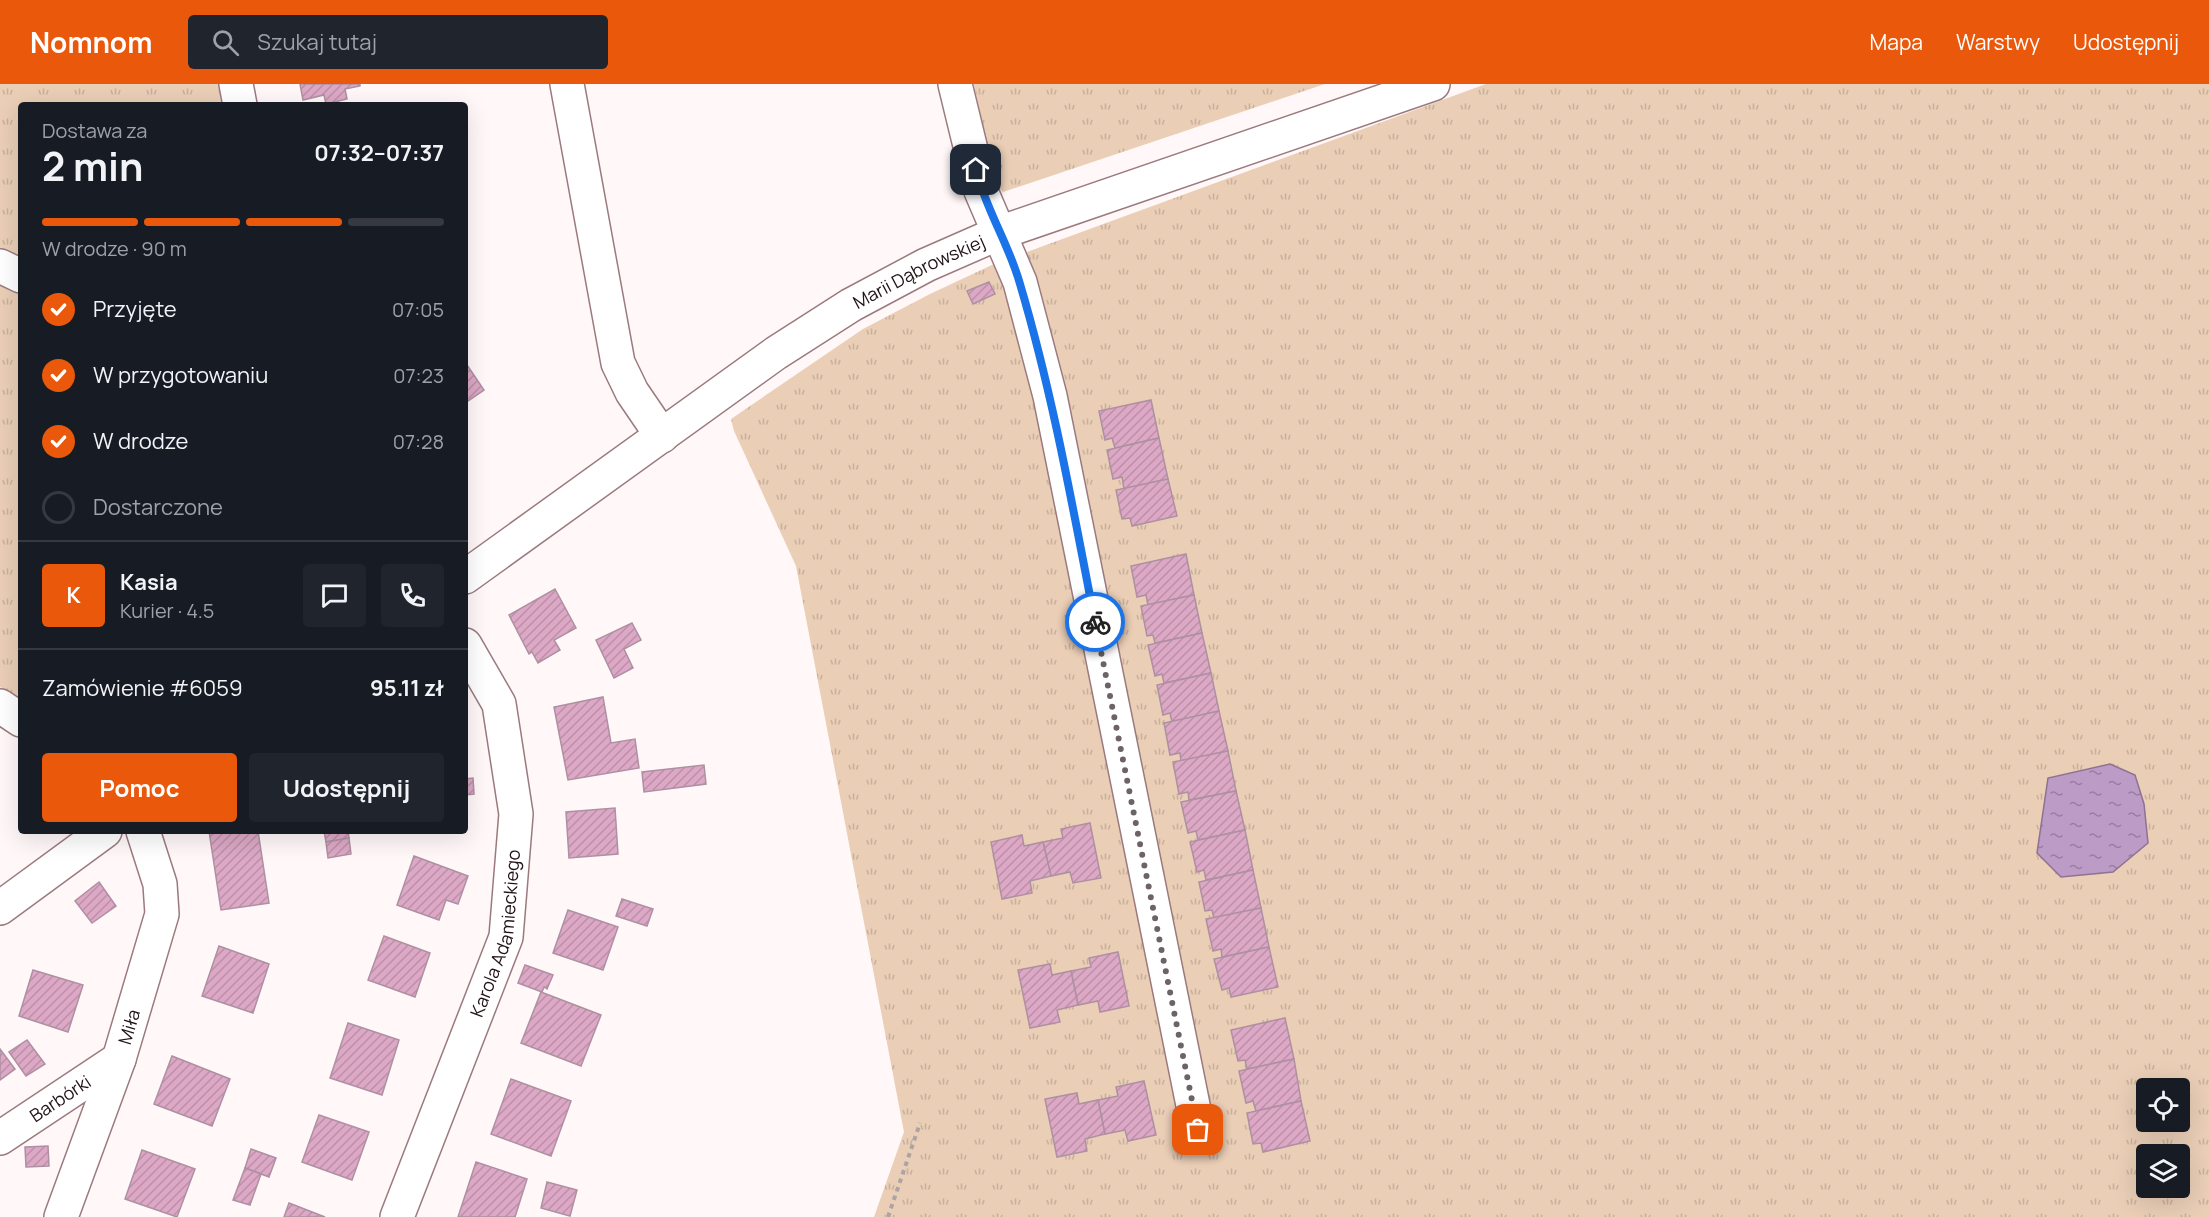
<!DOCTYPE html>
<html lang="pl">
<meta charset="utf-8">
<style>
body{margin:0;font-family:Manrope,sans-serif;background:#20242c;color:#f1f3f6;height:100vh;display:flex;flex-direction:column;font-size:22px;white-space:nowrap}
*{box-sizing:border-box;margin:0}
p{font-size:20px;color:#9ea1a6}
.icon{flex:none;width:33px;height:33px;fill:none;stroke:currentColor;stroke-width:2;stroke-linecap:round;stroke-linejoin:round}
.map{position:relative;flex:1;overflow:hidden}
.drawer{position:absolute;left:18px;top:18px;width:450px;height:732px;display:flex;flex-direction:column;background:#171b24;border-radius:6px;box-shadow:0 6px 24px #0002}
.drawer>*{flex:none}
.fabs{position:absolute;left:2136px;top:994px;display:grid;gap:12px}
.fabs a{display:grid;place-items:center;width:54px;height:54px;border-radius:6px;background:#171b24;box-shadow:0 6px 24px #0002;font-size:30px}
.pin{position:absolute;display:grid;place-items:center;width:51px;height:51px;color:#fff;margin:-26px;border-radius:12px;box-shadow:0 3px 9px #0006}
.courier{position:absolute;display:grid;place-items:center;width:60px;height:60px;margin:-30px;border:4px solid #1a73e8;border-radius:50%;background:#fff;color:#222;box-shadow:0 2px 8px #0007}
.summary em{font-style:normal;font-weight:700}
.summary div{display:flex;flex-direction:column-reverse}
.summary{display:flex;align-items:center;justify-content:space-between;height:102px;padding:0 24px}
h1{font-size:39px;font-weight:700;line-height:45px}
.bar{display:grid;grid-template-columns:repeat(4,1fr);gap:9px 6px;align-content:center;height:72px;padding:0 24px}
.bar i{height:8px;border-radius:4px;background:#363941}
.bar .current{background:#ea580c}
.bar p{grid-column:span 4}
.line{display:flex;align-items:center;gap:15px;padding:0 24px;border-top:2px solid #363941}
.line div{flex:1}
.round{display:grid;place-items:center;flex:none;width:63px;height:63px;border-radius:6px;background:#20242c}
ol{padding:0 24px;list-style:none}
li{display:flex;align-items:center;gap:18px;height:66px}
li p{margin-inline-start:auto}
li .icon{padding:6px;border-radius:50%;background:#ea580c;color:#fff;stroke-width:4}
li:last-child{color:#9ea1a6}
li i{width:33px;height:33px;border:3px solid #363941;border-radius:50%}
.button{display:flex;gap:12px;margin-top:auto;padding:12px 24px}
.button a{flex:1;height:69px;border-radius:6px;background:#ea580c;color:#fff;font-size:24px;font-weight:700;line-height:69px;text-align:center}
.button a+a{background:#20242c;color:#f1f3f6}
header{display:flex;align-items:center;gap:36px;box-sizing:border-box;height:84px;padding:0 30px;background:#ea580c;color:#fff}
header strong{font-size:28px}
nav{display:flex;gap:33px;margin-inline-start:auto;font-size:21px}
.search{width:420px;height:54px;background:#20242c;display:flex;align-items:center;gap:15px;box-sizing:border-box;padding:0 21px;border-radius:6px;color:#9ea1a6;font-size:22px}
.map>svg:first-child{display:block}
.grass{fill:url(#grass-tufts);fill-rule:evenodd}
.water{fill:url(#water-ripples);stroke:#8d7292;stroke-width:1.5}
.building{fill:url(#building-hatch);stroke:#ae90a1;stroke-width:1.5}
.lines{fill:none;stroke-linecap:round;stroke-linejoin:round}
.minor-casing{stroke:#9b7a7e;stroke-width:36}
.path{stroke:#ada3a5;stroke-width:4;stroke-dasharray:4.5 4.5;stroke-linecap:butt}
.minor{stroke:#fff;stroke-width:33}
.done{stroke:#6e6364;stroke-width:6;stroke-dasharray:0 10.8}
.route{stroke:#1a73e8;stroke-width:8}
.labels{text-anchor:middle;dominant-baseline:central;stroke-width:5;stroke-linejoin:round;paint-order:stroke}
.street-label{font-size:18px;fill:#201315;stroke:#fff7f8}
</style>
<header>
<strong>Nomnom</strong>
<div class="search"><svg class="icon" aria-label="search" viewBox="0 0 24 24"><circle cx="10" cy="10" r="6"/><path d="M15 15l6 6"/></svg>Szukaj tutaj</div>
<nav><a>Mapa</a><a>Warstwy</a><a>Udostępnij</a></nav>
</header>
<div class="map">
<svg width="2209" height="1133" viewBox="0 0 2209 1133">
<defs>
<pattern id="grass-tufts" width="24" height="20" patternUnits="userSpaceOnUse" patternTransform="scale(1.5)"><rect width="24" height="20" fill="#eaceb6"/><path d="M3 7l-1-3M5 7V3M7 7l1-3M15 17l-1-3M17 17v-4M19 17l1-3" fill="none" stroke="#c8b09c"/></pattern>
<pattern id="water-ripples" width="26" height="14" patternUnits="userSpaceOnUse" patternTransform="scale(1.5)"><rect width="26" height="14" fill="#bc9bc7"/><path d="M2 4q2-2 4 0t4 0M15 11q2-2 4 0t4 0" fill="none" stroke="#987da0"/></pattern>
<pattern id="building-hatch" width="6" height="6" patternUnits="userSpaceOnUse" patternTransform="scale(1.5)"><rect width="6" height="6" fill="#dca8c6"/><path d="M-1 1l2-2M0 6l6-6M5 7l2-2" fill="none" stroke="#bc90a9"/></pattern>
</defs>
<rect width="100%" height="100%" fill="#fff7f8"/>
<!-- grass -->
<g class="grass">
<polygon points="0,0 218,0 222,21 21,21 21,616 0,603"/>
<polygon points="974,0 1325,0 1003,108 995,100"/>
<path d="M1486 0H2209V1133H874L904 1048 796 482 734 347 731 335 863 245 930 210 994 180ZM2146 1005H2180V1038H2146ZM2146 1071H2180V1104H2146Z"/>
</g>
<!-- water -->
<polygon class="water" points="2110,680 2135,691 2144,720 2148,759 2113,788 2061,793 2037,769 2048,694"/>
<!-- building -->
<g class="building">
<polygon points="300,0 360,0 360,2 345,5 347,15 326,20 324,11 303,16"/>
<polygon points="989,198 995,210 973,220 967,207"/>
<polygon points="465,278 484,306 465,319"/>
<polygon points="1151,316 1159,354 1115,364 1112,354 1105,356 1099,327"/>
<polygon points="1159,354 1168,395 1124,405 1122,393 1113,395 1107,366"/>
<polygon points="1168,395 1177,432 1132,442 1130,434 1122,435 1116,406"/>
<polygon points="1186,470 1194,511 1148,521 1146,511 1137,513 1131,482"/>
<polygon points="555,505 576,544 554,556 560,566 538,579 532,568 529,570 509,531"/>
<polygon points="1194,511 1202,549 1155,559 1153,551 1147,552 1141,522"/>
<polygon points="632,539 641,556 624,565 633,584 614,594 596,556"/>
<polygon points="1202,549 1211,589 1164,599 1162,590 1155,592 1148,561"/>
<polygon points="1211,589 1219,627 1172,638 1170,629 1163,631 1157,601"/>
<polygon points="603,613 611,659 635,655 639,684 568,696 554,623"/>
<polygon points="1219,627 1228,667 1181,677 1180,669 1170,671 1164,639"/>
<polygon points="1228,667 1236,707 1189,716 1188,708 1179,710 1173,678"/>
<polygon points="704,681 706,700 644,708 642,688"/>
<polygon points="473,694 474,710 465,711 465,695"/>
<polygon points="1236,707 1245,746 1198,756 1196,747 1188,749 1181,718"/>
<polygon points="615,724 618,770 569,774 566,728"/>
<polygon points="1090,739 1101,794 1073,799 1070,788 1051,792 1043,758 1063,754 1061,745"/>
<polygon points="1245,746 1253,786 1206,796 1204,786 1197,788 1190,758"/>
<polygon points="209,747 258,747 269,819 221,826"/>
<polygon points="324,747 348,747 349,754 326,758"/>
<polygon points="1022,751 1024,762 1043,758 1051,792 1030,797 1032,809 1002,815 991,758"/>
<polygon points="349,754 351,770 328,774 326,758"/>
<polygon points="414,772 468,792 458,820 446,816 439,836 397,821"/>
<polygon points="1253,786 1261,824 1214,834 1212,826 1205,827 1199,798"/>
<polygon points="99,798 116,822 92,839 75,817"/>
<polygon points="622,815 653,825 647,842 616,832"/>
<polygon points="1261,824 1269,863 1222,873 1221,865 1213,867 1206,835"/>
<polygon points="568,826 618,843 603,886 553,869"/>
<polygon points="384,852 430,869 415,913 368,896"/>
<polygon points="219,862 269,880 253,929 202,912"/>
<polygon points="1269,863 1278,903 1231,913 1229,904 1222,906 1214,875"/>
<polygon points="1118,868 1129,922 1100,928 1098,917 1078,921 1071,887 1091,883 1089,874"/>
<polygon points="1050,880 1052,891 1071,887 1078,921 1057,926 1060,938 1030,944 1018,886"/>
<polygon points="525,881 553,891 547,905 544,903 542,908 518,899"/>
<polygon points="33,886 83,901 68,948 19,932"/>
<polygon points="541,908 601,931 581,982 521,959"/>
<polygon points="1285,934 1294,975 1247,985 1245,976 1238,977 1231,946"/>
<polygon points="348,939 399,956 382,1011 330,994"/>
<polygon points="27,956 45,980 26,992 9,968"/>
<polygon points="0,965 15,985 0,996"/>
<polygon points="172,972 230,995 212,1042 154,1020"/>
<polygon points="1294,975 1301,1017 1256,1027 1253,1017 1246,1019 1239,987"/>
<polygon points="511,995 571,1017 551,1072 491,1050"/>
<polygon points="1144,997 1156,1051 1128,1057 1125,1046 1105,1050 1098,1016 1118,1012 1116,1003"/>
<polygon points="1077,1009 1079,1020 1098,1016 1105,1050 1085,1055 1087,1067 1057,1073 1045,1015"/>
<polygon points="1301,1017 1310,1057 1263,1068 1261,1059 1253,1060 1247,1029"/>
<polygon points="319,1031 369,1048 352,1096 302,1078"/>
<polygon points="48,1062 49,1082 26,1083 25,1063"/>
<polygon points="251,1065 276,1074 269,1093 245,1084"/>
<polygon points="142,1066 195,1085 177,1133 125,1115"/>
<polygon points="476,1078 527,1095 515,1133 458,1133"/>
<polygon points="245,1084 261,1090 250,1121 233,1116"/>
<polygon points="547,1098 577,1106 570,1132 541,1124"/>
<polygon points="289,1119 325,1133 284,1133"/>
</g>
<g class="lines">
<defs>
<g id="minor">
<polyline points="236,0 240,21"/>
<polyline points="567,0 618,279 632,308 662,352"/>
<polyline points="955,0 981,107 1020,198 1050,312 1198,1046"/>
<polyline points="0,182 21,192"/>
<path id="s1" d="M465 493 776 269 851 221 926 181 999 149 1433 0"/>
<polyline points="0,622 21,636"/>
<polyline points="0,824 105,747"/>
<path id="s2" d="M0 1054 119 975"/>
<path id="s3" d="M61 1133 119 975 162 830 160 800 143 747"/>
<path id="s4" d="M397 1133 506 853 516 730 499 620 465 561"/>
</g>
</defs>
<!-- minor casing -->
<use href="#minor" class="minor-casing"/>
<!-- path -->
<polyline class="path" points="888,1133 920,1039"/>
<!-- minor -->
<use href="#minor" class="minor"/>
</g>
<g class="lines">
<!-- done -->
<polyline class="done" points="1095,538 1198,1046"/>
<!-- route -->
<path class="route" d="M976 86C986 126 1009 160 1020 200 1053 311 1073 425 1095 538"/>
</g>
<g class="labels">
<!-- street labels -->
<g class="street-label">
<text stroke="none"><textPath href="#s1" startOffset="548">Marii Dąbrowskiej</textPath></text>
<text stroke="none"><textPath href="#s4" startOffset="302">Karola Adamieckiego</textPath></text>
<text stroke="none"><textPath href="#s3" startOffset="202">Miła</textPath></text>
<text stroke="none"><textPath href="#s2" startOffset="72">Barbórki</textPath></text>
</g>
</g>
</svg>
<div class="fabs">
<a><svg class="icon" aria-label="locate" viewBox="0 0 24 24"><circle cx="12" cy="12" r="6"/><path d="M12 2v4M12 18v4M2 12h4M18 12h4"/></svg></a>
<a><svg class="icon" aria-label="layers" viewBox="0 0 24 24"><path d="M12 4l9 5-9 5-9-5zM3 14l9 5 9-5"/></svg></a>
</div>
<div class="pin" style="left:1198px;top:1046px;background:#ea580c"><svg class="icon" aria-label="bag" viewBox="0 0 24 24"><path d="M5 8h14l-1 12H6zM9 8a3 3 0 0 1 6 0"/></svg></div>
<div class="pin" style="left:976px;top:86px;background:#1f2937"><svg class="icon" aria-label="home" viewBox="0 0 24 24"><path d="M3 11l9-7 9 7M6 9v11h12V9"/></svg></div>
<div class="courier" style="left:1095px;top:538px"><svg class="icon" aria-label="bike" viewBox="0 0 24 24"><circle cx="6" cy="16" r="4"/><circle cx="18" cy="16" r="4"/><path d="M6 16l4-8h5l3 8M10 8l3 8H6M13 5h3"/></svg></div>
<section class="drawer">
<div class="summary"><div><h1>2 min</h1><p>Dostawa za</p></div><em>07:32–07:37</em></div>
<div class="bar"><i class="current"></i><i class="current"></i><i class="current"></i><i></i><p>W drodze · 90 m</p></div>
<ol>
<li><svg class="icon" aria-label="check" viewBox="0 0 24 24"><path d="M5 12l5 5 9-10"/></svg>Przyjęte<p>07:05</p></li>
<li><svg class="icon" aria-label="check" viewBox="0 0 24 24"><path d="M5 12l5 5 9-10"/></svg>W przygotowaniu<p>07:23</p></li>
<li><svg class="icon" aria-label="check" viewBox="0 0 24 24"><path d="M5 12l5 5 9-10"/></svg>W drodze<p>07:28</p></li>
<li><i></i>Dostarczone</li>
</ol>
<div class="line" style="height:108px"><b class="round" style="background:#ea580c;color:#fff">K</b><div><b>Kasia</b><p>Kurier · 4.5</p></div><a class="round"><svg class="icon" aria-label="chat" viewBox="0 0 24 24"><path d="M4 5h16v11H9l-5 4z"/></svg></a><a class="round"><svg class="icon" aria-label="phone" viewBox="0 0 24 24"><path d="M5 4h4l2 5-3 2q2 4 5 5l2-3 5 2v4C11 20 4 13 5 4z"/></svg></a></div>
<div class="line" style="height:78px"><div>Zamówienie #6059</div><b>95.11 zł</b></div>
<div class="button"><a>Pomoc</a><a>Udostępnij</a></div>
</section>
</div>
